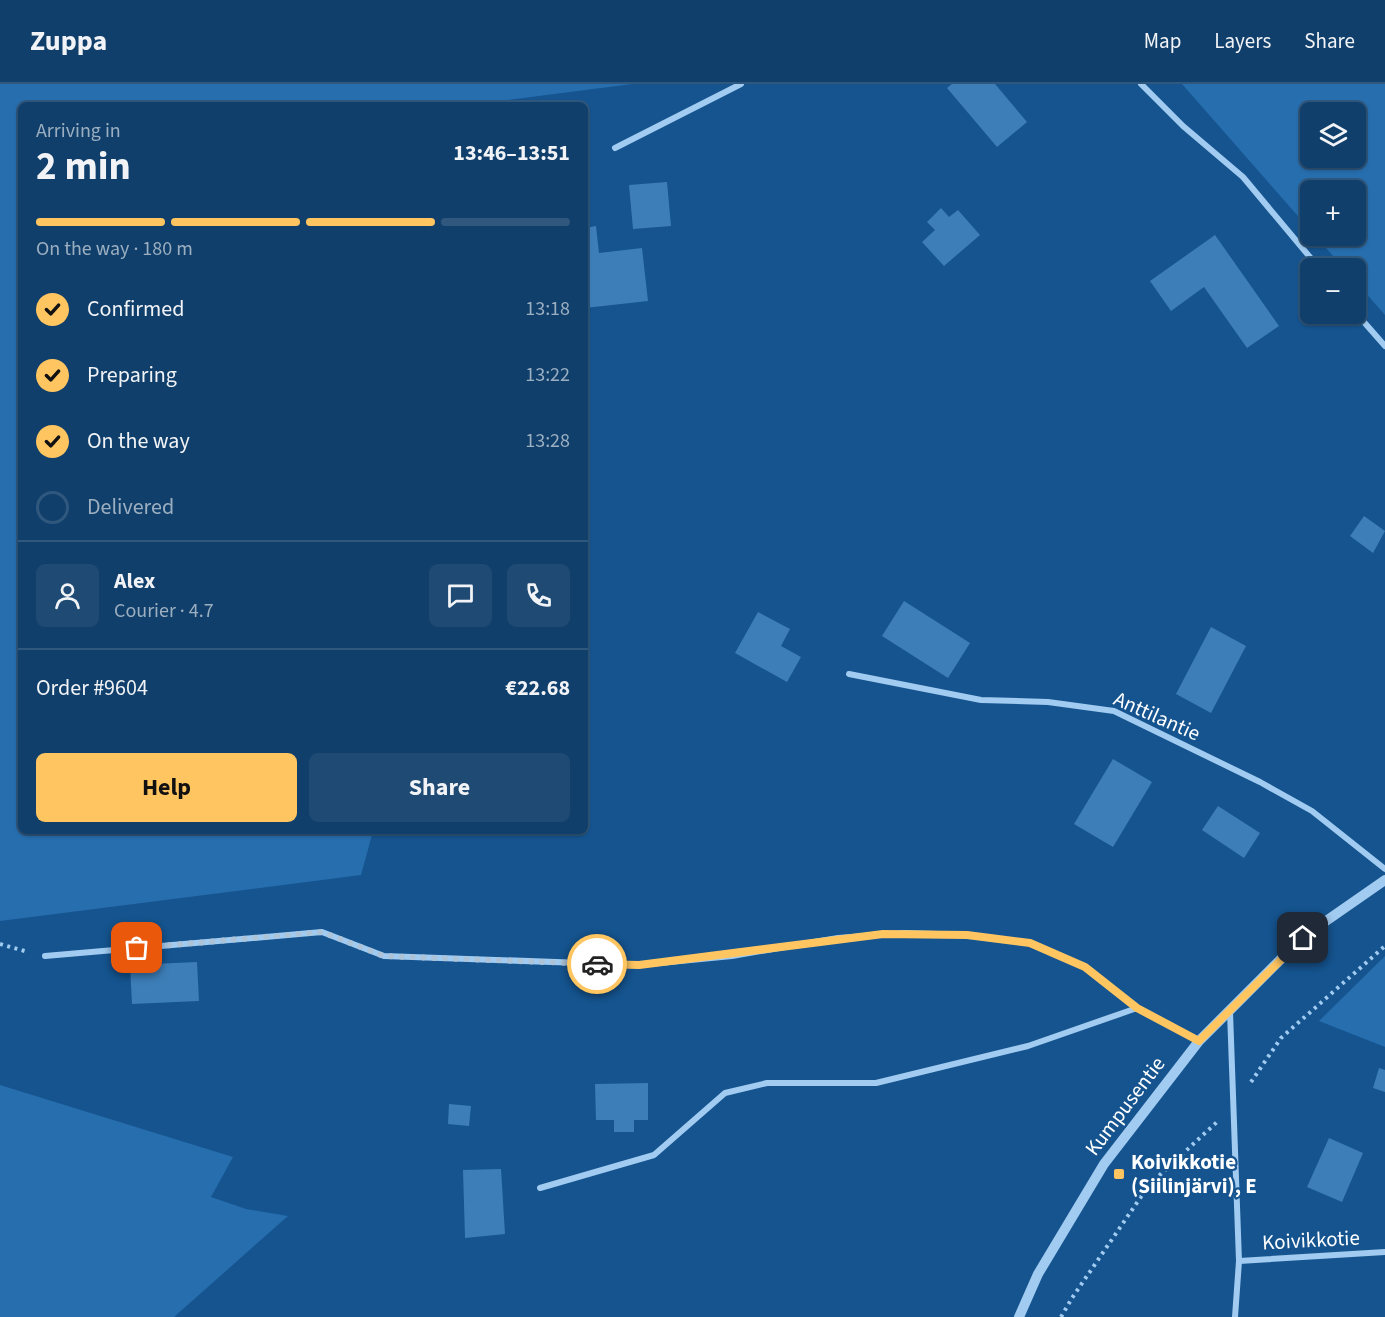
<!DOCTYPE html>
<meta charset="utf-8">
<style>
body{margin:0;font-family:"Source Sans 3",sans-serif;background:#1e4a73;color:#f1f3f6;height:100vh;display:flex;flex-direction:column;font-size:22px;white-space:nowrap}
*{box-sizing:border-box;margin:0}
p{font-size:20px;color:#9cafc1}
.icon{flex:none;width:33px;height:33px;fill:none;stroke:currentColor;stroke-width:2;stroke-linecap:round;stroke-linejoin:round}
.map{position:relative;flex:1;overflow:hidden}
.drawer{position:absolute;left:18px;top:18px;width:570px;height:732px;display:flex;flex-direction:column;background:#103f6b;border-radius:9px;box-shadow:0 2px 4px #0004,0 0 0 2px #30587e}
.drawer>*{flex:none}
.fabs{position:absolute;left:1300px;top:18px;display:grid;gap:12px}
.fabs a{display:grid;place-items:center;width:66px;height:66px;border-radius:9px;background:#103f6b;box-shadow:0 2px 4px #0004,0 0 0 2px #30587e;font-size:30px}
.pin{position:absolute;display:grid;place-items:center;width:51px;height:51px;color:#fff;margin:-26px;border-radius:12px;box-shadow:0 3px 9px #0006}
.courier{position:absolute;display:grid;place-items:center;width:60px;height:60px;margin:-30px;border:4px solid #ffc560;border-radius:50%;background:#fff;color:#222;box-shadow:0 2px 8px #0007}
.headline em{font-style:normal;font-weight:700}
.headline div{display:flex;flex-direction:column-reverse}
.headline{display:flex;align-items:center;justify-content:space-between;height:102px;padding:0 18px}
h1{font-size:39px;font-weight:700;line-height:45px}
.bar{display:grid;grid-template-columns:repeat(4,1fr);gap:9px 6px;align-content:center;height:72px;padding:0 18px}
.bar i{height:8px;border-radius:4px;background:#30587e}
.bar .selected{background:#ffc560}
.bar p{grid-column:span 4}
.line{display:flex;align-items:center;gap:15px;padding:0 18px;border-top:2px solid #30587e}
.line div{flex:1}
.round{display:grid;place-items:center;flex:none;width:63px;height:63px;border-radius:9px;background:#1e4a73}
ol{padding:0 18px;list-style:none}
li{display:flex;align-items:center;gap:18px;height:66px}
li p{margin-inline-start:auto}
li .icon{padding:6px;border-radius:50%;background:#ffc560;color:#111;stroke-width:4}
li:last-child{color:#9cafc1}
li i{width:33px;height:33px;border:3px solid #30587e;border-radius:50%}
.primary-button{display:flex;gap:12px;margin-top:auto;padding:12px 18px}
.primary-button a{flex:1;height:69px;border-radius:9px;background:#ffc560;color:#111;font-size:24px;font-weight:700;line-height:69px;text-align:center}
.primary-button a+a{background:#1e4a73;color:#f1f3f6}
header{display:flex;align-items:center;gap:36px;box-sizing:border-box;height:84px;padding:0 30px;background:#103f6b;border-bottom:2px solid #30587e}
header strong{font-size:28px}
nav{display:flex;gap:33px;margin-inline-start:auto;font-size:21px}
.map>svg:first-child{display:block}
.green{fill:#276eae;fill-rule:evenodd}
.building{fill:#3d7eb8}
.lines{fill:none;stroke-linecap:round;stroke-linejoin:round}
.path{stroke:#a1cbf0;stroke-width:4;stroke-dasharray:3 4.5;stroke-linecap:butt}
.minor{stroke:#a1cbf0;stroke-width:6}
.tertiary{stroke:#a1cbf0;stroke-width:10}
.done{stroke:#adc3d8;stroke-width:6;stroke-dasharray:0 10.8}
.route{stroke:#ffc560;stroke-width:8}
.poi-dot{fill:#ffc560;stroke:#15548f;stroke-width:2}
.labels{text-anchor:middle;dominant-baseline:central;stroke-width:4.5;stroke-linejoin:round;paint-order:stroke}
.street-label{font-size:21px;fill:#fff;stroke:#15548f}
.poi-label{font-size:21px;font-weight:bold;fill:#fff;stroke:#15548f;text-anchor:start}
</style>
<header>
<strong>Zuppa</strong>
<nav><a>Map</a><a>Layers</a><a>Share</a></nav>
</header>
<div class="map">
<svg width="1385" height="1233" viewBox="0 0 1385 1233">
<rect width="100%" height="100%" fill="#15548f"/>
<!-- green -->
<g class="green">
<polygon points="0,0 632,0 469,21 21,21 21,747 373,747 361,791 0,837"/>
<path d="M1182 0H1385V231L1356 198V184H1344L1315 152H1356V106H1311V147ZM1356 28V74H1311V28Z"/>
<polygon points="1385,872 1385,963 1319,937"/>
<polygon points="0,1001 233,1073 211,1113 246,1125 288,1132 174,1233 0,1233"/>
</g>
<!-- building -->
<g class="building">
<polygon points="952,0 995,0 1027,38 997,63 947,4"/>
<polygon points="667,98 671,142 633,145 629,101"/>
<polygon points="941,124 949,133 958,126 980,151 944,182 922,158 935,146 927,138"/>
<polygon points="596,142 599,169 642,164 648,217 585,224 585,144"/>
<polygon points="1215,151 1279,242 1247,264 1204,203 1171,227 1150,197"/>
<polygon points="1364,432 1385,447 1373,469 1350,452"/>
<polygon points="904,517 970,559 948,594 882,552"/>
<polygon points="758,528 790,545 781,562 801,573 787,598 735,569"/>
<polygon points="1211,543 1246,562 1211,629 1176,610"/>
<polygon points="1113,675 1152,698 1113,763 1074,740"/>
<polygon points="1218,722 1260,749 1244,774 1202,746"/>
<polygon points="197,878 199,917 132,920 130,881"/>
<polygon points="1379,984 1385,986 1385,1008 1373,1004"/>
<polygon points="648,999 648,1036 634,1036 634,1048 614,1048 614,1036 596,1036 595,1000"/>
<polygon points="449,1020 471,1022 469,1042 448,1040"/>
<polygon points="1329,1054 1363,1069 1342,1118 1307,1103"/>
<polygon points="501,1085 505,1150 465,1154 463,1086"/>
</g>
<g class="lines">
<!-- path -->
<g class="path">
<polyline points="0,860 28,868"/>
<polyline points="1251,998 1281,954 1385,862"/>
<polyline points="1061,1233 1072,1214 1149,1101 1217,1038"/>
</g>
<!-- minor -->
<g class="minor">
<polyline points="1141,0 1183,42 1243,93 1319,184"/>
<polyline points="615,64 741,0"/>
<polyline points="1356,229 1385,262"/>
<polyline points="849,590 981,616 1048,618 1114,627 1260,698 1312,727 1385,785"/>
<polyline points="45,872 322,848 384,872 639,881 732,872 838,854 905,849 967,851 1030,859 1085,883 1137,924 1199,957"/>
<polyline points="1230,928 1239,1177 1235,1233"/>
<polyline points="540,1104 654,1071 725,1009 767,999 876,999 1028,962 1137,924"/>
<polyline points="1239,1177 1385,1168"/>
</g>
<!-- tertiary -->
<polyline class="tertiary" points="1019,1233 1038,1190 1104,1080 1199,957 1303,853 1385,796"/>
</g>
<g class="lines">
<!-- done -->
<polyline class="done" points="137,864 322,848 384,872 597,880"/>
<!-- route -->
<polyline class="route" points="597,880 639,881 883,850 967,851 1030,859 1085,883 1137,924 1199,957 1303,854"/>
</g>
<!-- markers -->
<rect class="poi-dot" x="1113" y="1084" width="12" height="12" rx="3"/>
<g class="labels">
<!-- street labels -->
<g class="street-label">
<text transform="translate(1157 632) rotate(24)">Anttilantie</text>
<text transform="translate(1125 1022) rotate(-53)">Kumpusentie</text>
<text transform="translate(1311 1156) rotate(-3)">Koivikkotie</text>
</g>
<!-- poi labels -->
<g class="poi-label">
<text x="1131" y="1078">Koivikkotie<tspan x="1131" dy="24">(Siilinjärvi), E</tspan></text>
</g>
</g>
</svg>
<div class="fabs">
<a><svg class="icon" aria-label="layers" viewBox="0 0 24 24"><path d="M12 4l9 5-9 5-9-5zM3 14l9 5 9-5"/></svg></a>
<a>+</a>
<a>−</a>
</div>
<div class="pin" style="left:137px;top:864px;background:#ea580c"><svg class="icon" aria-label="bag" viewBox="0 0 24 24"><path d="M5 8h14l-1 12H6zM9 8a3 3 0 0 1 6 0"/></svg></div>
<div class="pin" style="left:1303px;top:854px;background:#1f2937"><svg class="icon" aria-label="home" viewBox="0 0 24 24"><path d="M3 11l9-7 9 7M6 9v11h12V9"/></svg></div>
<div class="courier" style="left:597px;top:880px"><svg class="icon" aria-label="car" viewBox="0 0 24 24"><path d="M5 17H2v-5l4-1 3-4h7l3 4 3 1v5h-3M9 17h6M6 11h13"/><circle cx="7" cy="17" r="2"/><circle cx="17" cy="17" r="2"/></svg></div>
<section class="drawer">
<div class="headline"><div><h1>2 min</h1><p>Arriving in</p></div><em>13:46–13:51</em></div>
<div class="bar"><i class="selected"></i><i class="selected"></i><i class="selected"></i><i></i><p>On the way · 180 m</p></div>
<ol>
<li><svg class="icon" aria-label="check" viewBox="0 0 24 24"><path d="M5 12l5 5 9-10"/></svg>Confirmed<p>13:18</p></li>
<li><svg class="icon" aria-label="check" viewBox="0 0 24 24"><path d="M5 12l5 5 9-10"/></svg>Preparing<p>13:22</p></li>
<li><svg class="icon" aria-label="check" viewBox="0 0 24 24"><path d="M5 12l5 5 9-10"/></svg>On the way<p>13:28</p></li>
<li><i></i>Delivered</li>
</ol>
<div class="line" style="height:108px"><a class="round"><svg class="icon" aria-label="person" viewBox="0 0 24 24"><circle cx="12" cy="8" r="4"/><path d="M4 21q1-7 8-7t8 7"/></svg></a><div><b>Alex</b><p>Courier · 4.7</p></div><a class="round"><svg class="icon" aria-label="chat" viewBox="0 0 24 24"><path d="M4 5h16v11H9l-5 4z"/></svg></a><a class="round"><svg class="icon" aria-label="phone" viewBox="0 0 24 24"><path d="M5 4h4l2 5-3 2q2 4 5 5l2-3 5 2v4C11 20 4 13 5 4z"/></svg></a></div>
<div class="line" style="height:78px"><div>Order #9604</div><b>€22.68</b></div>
<div class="primary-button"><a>Help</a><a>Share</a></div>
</section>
</div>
